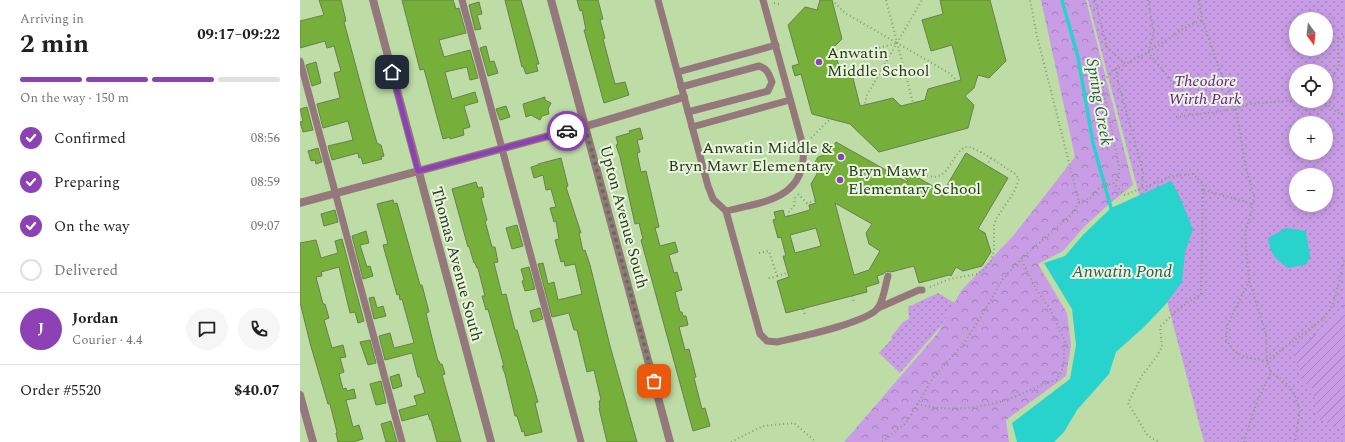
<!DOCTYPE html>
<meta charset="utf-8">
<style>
body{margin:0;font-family:Spectral,serif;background:#f6f6f6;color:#222;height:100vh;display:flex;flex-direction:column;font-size:15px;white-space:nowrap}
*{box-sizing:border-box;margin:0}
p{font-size:13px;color:#767676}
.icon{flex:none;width:22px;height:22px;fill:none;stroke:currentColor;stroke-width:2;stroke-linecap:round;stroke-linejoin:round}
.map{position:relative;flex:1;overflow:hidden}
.panel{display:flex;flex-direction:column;background:#fff;width:300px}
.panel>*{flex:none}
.needle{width:26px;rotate:165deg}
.controls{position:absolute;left:989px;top:12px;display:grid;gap:8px}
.controls a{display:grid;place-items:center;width:44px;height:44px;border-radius:50%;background:#fff;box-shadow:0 2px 10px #0003;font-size:20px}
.pin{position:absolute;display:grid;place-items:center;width:34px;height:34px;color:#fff;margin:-17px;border-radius:8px;box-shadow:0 2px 6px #0006}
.courier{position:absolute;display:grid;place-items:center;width:40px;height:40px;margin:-20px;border:3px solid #8c42b4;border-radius:50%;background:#fff;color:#222;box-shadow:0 1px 5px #0007}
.headline em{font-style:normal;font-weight:700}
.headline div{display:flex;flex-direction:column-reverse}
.headline{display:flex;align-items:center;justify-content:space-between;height:68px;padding:0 20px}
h1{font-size:26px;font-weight:700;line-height:30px}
.bar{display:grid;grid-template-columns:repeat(4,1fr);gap:6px 4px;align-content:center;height:48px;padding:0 20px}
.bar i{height:5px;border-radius:3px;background:#e0e0e0}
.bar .selected{background:#8c42b4}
.bar p{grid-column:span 4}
.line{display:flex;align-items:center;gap:10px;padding:0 20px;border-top:1px solid #e0e0e0}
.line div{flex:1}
.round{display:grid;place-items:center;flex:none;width:42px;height:42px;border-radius:21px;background:#f6f6f6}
ol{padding:0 20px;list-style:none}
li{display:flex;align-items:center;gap:12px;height:44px}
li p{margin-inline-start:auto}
li .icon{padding:4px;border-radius:50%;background:#8c42b4;color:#fff;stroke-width:4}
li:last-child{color:#767676}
li i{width:22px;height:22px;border:2px solid #e0e0e0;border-radius:50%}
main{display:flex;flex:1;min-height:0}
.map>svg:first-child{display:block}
.forest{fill:url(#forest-crowns)}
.park{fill:url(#park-dots);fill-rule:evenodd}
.garden{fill:url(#garden-furrows)}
.water{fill:#28d2cd}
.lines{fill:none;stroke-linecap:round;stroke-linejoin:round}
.stream{stroke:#28d2cd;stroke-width:3.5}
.building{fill:#76b03a;stroke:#668150;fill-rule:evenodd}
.path{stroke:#859c73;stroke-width:2;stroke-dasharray:1 3;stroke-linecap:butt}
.lane{stroke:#94787b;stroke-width:7}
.street{stroke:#94787b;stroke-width:8}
.done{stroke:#5e7150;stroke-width:4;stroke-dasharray:0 7.2}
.route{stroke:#8c42b4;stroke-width:5}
.poi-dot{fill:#8c42b4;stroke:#e8f7dc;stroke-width:1.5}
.labels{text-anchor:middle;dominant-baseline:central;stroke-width:4;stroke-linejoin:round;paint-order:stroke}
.poi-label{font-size:16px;fill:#2b3722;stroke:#e8f7dc;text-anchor:start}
.park-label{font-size:16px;font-style:italic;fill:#6e1896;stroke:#e8f7dc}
.street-label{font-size:16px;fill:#2b3722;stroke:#e8f7dc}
.water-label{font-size:17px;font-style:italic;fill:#345452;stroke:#e8f7dc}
</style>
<main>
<section class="panel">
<div class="headline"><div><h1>2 min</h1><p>Arriving in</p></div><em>09:17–09:22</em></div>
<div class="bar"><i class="selected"></i><i class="selected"></i><i class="selected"></i><i></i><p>On the way · 150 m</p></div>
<ol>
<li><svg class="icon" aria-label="check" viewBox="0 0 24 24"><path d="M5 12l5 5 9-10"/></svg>Confirmed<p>08:56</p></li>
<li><svg class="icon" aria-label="check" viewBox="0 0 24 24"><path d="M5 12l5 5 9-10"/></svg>Preparing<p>08:59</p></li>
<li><svg class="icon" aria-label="check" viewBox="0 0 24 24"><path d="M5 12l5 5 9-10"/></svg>On the way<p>09:07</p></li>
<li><i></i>Delivered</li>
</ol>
<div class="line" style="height:72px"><b class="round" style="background:#8c42b4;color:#fff">J</b><div><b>Jordan</b><p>Courier · 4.4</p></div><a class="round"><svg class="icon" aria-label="chat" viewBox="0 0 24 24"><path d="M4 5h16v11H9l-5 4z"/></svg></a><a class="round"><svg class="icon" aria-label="phone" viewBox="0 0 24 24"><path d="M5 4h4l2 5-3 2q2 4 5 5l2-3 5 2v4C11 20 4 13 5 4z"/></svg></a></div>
<div class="line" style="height:52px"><div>Order #5520</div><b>$40.07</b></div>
</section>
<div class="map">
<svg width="1045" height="442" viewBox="0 0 1045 442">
<defs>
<pattern id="forest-crowns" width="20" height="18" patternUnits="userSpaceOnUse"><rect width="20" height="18" fill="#c99de6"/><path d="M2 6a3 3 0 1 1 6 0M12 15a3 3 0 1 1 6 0" fill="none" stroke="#a381ba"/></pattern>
<pattern id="park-dots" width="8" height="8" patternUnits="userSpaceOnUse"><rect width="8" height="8" fill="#c99de6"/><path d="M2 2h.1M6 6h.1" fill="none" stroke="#a381ba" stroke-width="1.8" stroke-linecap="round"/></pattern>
<pattern id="garden-furrows" width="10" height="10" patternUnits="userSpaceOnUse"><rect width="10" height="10" fill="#c99de6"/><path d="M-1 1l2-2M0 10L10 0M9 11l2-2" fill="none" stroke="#a381ba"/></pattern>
</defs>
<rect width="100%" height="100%" fill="#bedca6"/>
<!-- forest -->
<polygon class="forest" points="741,0 786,0 833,185 808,205 784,227 763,251 738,264 767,313 771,345 766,376 706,420 709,442 544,442 637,334 661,291 713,236 775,157"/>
<!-- park -->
<g class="park">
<path d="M788 0H1045V442H904ZM996 19H1026V49H996ZM996 71H1026V101H996ZM996 123H1026V153H996ZM996 175H1026V205H996Z"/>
<polygon points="638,293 655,303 641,326 600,373 579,353 592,339 591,337 603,322 609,319 608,307"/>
</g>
<!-- garden -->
<polygon class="garden" points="1045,299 1045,428 1036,427 1018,419 1013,389 1004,382 993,351 1034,321 1043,307"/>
<!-- water -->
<g class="water">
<polygon points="871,181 878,193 893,229 885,252 882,282 865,305 844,327 816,352 809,374 777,410 764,432 754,442 717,442 712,423 770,379 776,345 772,309 744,263 765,256 783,235 811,208"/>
<path d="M986 228 1006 231 1010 256 1007 264 989 268C975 260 970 253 968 238Z"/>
</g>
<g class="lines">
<!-- stream -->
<polyline class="stream" points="762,0 778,57 793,143 811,208"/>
</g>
<!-- building -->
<g class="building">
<polygon points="19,0 41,0 46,21 44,22 69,115 77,143 81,145 84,156 81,157 82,159 63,164 61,157 59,158 58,153 32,160 28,146 53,140 48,121 23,128 17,104 40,98 34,73 41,71 34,46 27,48 25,41 0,48 0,21 24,15"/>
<polygon points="102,0 153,0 156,9 159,8 166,33 139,40 144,57 170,50 178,78 170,80 167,67 145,72 152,99 175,92 178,102 164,106 170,127 163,129 164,135 150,139 150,137 143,139 124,69 120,70"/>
<polygon points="205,0 221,0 239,64 236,64 238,71 226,74 223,66 222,67"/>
<polygon points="277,0 298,0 303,19 300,20 305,38 303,39 315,84 325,82 329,95 304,103 284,30 286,30 282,10 280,11"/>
<polygon points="520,0 532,0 542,39 534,47 540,71 552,74 560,106 593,98 601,106 625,100 628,89 661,80 652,45 631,51 622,20 643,14 640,0 690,0 706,61 689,78 678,75 674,88 665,96 674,105 668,128 579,152 550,124 512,114 501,74 495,76 492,66 499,64 488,25 505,7 517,10"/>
<polygon points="179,2 182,14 177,15 181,29 175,30 169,5"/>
<polygon points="186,46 190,62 194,61 198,73 188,76 180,48"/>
<polygon points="16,62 21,83 12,86 6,65"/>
<polygon points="245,97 245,100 251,103 248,109 249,114 242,116 240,120 231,115 226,117 223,104"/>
<polygon points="206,106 210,117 200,120 196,109"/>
<polygon points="7,107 13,130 3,132 0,122 3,121 0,109"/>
<polygon points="340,128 343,139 337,140 340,152 337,153 341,172 346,171 359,227 355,228 360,246 375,242 378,252 369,255 374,273 377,272 382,290 375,292 380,312 382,312 383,316 386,316 388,325 379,327 385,350 389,349 396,377 394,378 402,409 405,408 410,426 393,431 341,240 343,239 339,223 335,224 320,157 316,145 318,144 316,137 330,133 329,131"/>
<path d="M536 142 607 182 608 181 595 167 596 165 643 192 666 153 708 178 678 229 685 233 691 252 682 266 663 271 656 267 651 276 649 275 619 283 614 266 591 272 587 271 583 274 577 276 579 283 566 287 567 292 486 313 477 281 489 277 483 256H486L481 237 478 238 473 220 476 219 474 212 483 210 485 217 510 210 509 205 516 203 511 184 517 174 514 164 518 157 528 154ZM535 203 572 224 566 233 569 244 580 251 569 270 554 275ZM516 228 521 246 495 253 490 235Z"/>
<polygon points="18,148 22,162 16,164 15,160 11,161 8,151"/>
<polygon points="261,158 268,186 266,187 281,233 279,233 283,251 285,250 290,265 310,346 337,442 307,442 299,408 300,408 299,401 301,400 294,370 287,372 277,330 274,330 269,313 252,317 238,264 243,263 248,284 254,282 258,300 282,294 275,264 265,266 264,261 261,262 255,240 259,239 256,221 254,222 250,208 256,207 251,189 246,190 243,175 234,178 231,167 238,165 238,164"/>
<polygon points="176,182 178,188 182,187 184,197 181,198 187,220 185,221 192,247 195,247 198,262 194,263 202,295 206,294 215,330 217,330 238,402 235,403 242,432 225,436 224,431 222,432 217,416 215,416 205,374 202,366 204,366 188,309 186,310 182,296 185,296 178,268 177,268 175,263 174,263 169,246 168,247 152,189"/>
<polygon points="93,200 94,204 97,203 120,285 122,285 129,312 126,313 131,334 138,361 139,361 140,364 142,364 145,374 142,375 161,442 137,442 131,420 130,420 128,414 102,421 99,410 117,405 114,396 125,393 120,377 118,377 112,353 85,360 79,336 90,333 94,348 114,343 102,299 100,300 99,294 97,295 83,245 88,244 77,204"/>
<polygon points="35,210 38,222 24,226 21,214"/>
<polygon points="217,225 223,246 212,249 206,228"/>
<polygon points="66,231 69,243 60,245 67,267 70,266 73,276 63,279 52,236"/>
<polygon points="42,239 64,321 58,323 55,312 50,313 39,267 21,272 22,276 16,277 23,304 25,304 29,318 24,320 32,348 43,345 46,357 40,358 44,372 39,374 43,389 46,388 47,391 54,389 56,398 46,400 53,427 59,425 63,439 53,442 38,442 36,433 37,432 30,404 28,404 10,343 0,302 0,243 16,240 21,258 38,253 35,241"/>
<polygon points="229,267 235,289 225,291 222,281 224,280 221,269"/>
<polygon points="74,297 77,308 83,306 86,316 74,319 69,298"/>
<polygon points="240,308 243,319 233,322 230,311"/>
<polygon points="70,340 76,363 68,365 60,342"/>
<polygon points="99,374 102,386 93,389 90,377"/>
<polygon points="81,381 86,403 76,405 70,384"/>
<polygon points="91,421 97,442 86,442 81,424"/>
</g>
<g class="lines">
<!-- path -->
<g class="path">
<polyline points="532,0 545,13 597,43 537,59"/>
<polyline points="586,0 613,103"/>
<polyline points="795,0 807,48 826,64 848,52 889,25 902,20"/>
<polyline points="848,0 854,33 849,50"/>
<polyline points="899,0 902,20 921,73 936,109 946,168 954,196 951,214 945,233 949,280 966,334 967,361 971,372 985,382 993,391 1000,410 995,442"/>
<polyline points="474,3 479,4"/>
<polyline points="597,43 622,0"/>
<polyline points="848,52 880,92"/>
<polyline points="816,68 818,82 843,172 842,187"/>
<polyline points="1026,91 1039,65 1038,40 1045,36"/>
<polyline points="1022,101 1040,114 1045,115"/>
<polyline points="562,115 567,95 597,43 649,73 664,87"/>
<polyline points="876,117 936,109 948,104 996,100"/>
<polyline points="511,138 531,118"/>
<path d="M623 176C628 175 634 178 639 176 642 175 646 171 648 168 665 142 663 142 691 158L687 165"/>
<polyline points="813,183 825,195 872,176 893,174 903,184 901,294 877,310 860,327 862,347 857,356 841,377 828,403 848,436 860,442"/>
<polyline points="904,190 953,204"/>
<polyline points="498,194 507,203 516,200"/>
<polyline points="779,202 792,197 798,189 813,183 819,178 819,166 802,83 812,71 826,64"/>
<polyline points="488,216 488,213 494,206 495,196"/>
<polyline points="459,253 469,251 477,276 466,279"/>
<polyline points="477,276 487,273"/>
<polyline points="949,281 927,326 926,340 934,351 945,357 967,361"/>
<polyline points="630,287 650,279 677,274 685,269 691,261 694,250 694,225 696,219 714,192 719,179 715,174 691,158"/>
<polyline points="552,296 554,302"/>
<polyline points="503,309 505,315"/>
<polyline points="967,361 977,353 1023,319 1033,305 1045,258"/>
<path d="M617 404C650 412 682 409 714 397 729 391 741 384 757 380L763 368 765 341 750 309 736 289 721 259"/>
<polyline points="431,442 463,426 494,423 516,442"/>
<polyline points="582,442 606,423 633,378 664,343 682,315 703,279 721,259 773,213 779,202 737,36 730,0"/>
<polyline points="944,442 956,404 971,372"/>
</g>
<!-- lane -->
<g class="lane">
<polyline points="162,0 281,442"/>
<path d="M358 0 408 186 413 199 426 211C465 202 508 198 503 146L463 0"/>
<polyline points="0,61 102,442"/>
<polyline points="378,72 476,45"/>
<path d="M381 87 459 66C467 68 469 74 472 82L468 91 388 112"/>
<polyline points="392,127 490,100"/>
<path d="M426 211 460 334 467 341 477 342C498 337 567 323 578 308 584 299 585 286 588 276"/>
<polyline points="578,308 619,290 622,290"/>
</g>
<!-- street -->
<g class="street">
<polyline points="73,0 191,442"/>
<polyline points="251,0 370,442"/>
<polyline points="0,203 297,123 384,97"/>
<polyline points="0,395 13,442"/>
</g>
</g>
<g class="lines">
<!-- done -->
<polyline class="done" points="267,131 285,126 354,381"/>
<!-- route -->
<polyline class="route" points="92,72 118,171 267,131"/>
</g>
<!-- markers -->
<g class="poi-dot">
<circle cx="519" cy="62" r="4"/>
<circle cx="541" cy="157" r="4"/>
<circle cx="540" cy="180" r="4"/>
</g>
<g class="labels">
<!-- poi labels -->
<g class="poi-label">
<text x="527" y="53">Anwatin<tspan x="527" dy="18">Middle School</tspan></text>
<text x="533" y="148" text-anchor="end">Anwatin Middle &amp;<tspan x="533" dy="18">Bryn Mawr Elementary</tspan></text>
<text x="548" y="171">Bryn Mawr<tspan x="548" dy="18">Elementary School</tspan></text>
</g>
<!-- park labels -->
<g class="park-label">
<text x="905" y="81">Theodore<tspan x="905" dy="18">Wirth Park</tspan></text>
</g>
<!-- street labels -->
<g class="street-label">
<text transform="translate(324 217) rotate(75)">Upton Avenue South</text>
<text transform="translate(157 264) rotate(75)">Thomas Avenue South</text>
</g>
<!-- water labels -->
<g class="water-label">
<text transform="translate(799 102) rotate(80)">Spring Creek</text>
<text x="822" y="272">Anwatin Pond</text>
</g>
</g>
</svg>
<div class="controls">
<a><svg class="needle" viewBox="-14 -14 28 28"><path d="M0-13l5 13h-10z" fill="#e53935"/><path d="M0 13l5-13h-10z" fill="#767676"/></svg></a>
<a><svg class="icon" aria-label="locate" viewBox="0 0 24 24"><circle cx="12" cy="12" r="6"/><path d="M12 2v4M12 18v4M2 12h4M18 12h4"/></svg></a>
<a>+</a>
<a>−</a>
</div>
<div class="pin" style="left:354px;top:381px;background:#ea580c"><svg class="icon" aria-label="bag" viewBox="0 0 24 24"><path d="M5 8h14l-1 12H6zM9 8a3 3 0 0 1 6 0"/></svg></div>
<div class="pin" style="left:92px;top:72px;background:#1f2937"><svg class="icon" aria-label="home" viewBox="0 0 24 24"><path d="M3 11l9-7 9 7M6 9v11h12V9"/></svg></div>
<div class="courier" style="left:267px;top:131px"><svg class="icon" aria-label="car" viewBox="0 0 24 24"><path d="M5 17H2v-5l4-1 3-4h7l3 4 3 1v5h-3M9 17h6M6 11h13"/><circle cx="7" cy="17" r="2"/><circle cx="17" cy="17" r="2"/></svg></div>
</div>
</main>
